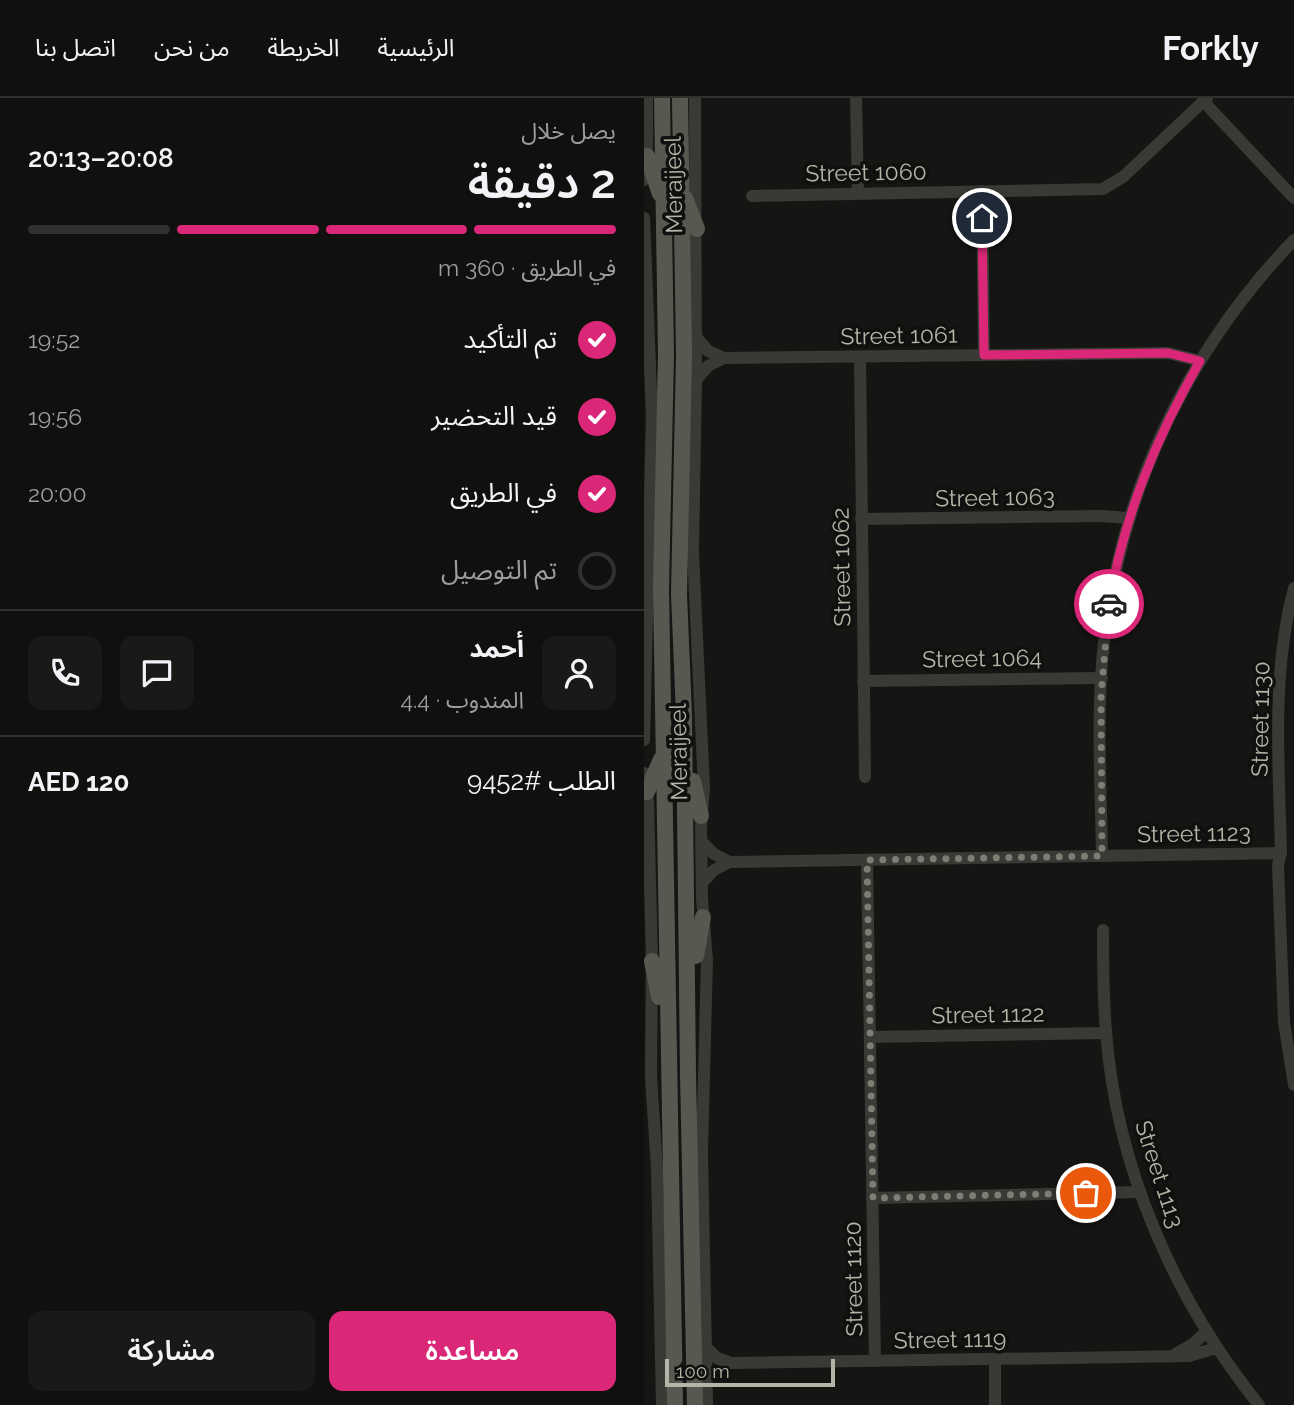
<!DOCTYPE html>
<html lang="ar">
<meta charset="utf-8">
<style>
body{margin:0;font-family:Raleway,"Noto Sans Arabic",sans-serif;background:#191918;color:#f1f3f6;direction:rtl;height:100vh;display:flex;flex-direction:column;font-size:26px;white-space:nowrap}
*{box-sizing:border-box;margin:0}
p{font-size:23px;color:#9c9d9e}
.icon{flex:none;width:38px;height:38px;fill:none;stroke:currentColor;stroke-width:2;stroke-linecap:round;stroke-linejoin:round}
.map{position:relative;flex:1;overflow:hidden;direction:ltr}
.drawer{display:flex;flex-direction:column;background:#10100f;width:644px}
.drawer>*{flex:none}
.scale{position:absolute;left:21px;bottom:18px;width:170px;box-sizing:border-box;padding-left:7px;border:4px solid #b3b5a6;border-top:0;font-size:19px;line-height:24px;white-space:nowrap;color:#b3b5a6;-webkit-text-stroke:5px #10100f;paint-order:stroke}
.pin{position:absolute;display:grid;place-items:center;width:60px;height:60px;color:#fff;margin:-30px;border:4px solid #fff;border-radius:50%;box-shadow:0 2px 7px #0007}
.courier{position:absolute;display:grid;place-items:center;width:70px;height:70px;margin:-35px;border:5px solid #db2777;border-radius:50%;background:#fff;color:#222;box-shadow:0 2px 9px #0007}
.headline em{font-style:normal;font-weight:600}
.headline div{display:flex;flex-direction:column-reverse}
.headline{display:flex;align-items:center;justify-content:space-between;height:119px;padding:0 28px}
h1{font-size:46px;font-weight:600;line-height:52px}
.bar{display:grid;grid-template-columns:repeat(4,1fr);gap:10px 7px;align-content:center;height:84px;padding:0 28px}
.bar i{height:9px;border-radius:5px;background:#30302f}
.bar .selected{background:#db2777}
.bar p{grid-column:span 4}
.line{display:flex;align-items:center;gap:18px;padding:0 28px;border-top:2px solid #30302f}
.line div{flex:1}
.round{display:grid;place-items:center;flex:none;width:74px;height:74px;border-radius:14px;background:#191918}
ol{padding:0 28px;list-style:none}
li{display:flex;align-items:center;gap:21px;height:77px}
li p{margin-inline-start:auto}
li .icon{padding:7px;border-radius:50%;background:#db2777;color:#fff;stroke-width:4}
li:last-child{color:#9c9d9e}
li i{width:38px;height:38px;border:4px solid #30302f;border-radius:50%}
.primary-button{display:flex;gap:14px;margin-top:auto;padding:14px 28px}
.primary-button a{flex:1;height:80px;border-radius:14px;background:#db2777;color:#fff;font-size:28px;font-weight:600;line-height:80px;text-align:center}
.primary-button a+a{background:#191918;color:#f1f3f6}
header{display:flex;align-items:center;gap:42px;box-sizing:border-box;height:98px;padding:0 35px;background:#10100f;border-bottom:2px solid #30302f}
header strong{font-size:33px}
nav{display:flex;gap:38px;margin-inline-start:auto;font-size:24px}
main{display:flex;flex:1;min-height:0}
.map>svg:first-child{display:block}
.lines{fill:none;stroke-linecap:round;stroke-linejoin:round}
.minor{stroke:#393a35;stroke-width:12}
.major{stroke:#575951;stroke-width:16}
.done{stroke:#7c7d73;stroke-width:7;stroke-dasharray:0 12.6}
.route{stroke:#db2777;stroke-width:9}
.labels{text-anchor:middle;dominant-baseline:central;stroke-width:7;stroke-linejoin:round;paint-order:stroke}
.street-label{font-size:23px;fill:#b3b5a6;stroke:#10100f}
</style>
<header>
<strong>Forkly</strong>
<nav><a>الرئيسية</a><a>الخريطة</a><a>من نحن</a><a>اتصل بنا</a></nav>
</header>
<main>
<div class="map">
<svg width="650" height="1307" viewBox="0 0 650 1307">
<rect width="100%" height="100%" fill="#151514"/>
<g class="lines">
<!-- minor -->
<g class="minor">
<polyline points="51,0 52,282 49,454 60,690 57,730 58,801 63,862 58,1055 63,1307"/>
<polyline points="212,0 214,95"/>
<polyline points="559,3 650,100"/>
<polyline points="0,82 3,47 3,0"/>
<polyline points="338,93 340,257"/>
<polyline points="108,98 459,91 479,79 563,0"/>
<polyline points="0,120 8,317 0,642"/>
<polyline points="52,239 64,253 80,260"/>
<polyline points="216,259 221,679"/>
<polyline points="52,282 64,268 80,260 524,255 556,263"/>
<polyline points="217,421 457,418 485,420"/>
<path d="M650 490C627 577 635 666 637 755L634 767 640 924 650 987"/>
<polyline points="219,583 458,580"/>
<polyline points="0,675 4,703 8,863 7,978 13,1071 18,1307"/>
<polyline points="58,744 70,756 86,764"/>
<path d="M458 758C457 687 452 615 460 544 477 392 544 252 650 142"/>
<polyline points="223,762 231,1263"/>
<polyline points="58,785 70,772 86,764 637,755"/>
<path d="M459 832C459 866 459 899 462 933 472 1069 530 1201 615 1307"/>
<polyline points="226,939 462,935"/>
<polyline points="228,1100 496,1094"/>
<polyline points="61,1248 73,1260 87,1265 545,1258 572,1250"/>
<polyline points="530,1257 549,1246 562,1234"/>
<polyline points="351,1261 351,1307"/>
</g>
<!-- major -->
<g class="major">
<polyline points="18,0 22,256 17,491 31,1307"/>
<polyline points="36,0 40,257 35,496 40,617 44,976 51,1307"/>
<polyline points="3,58 16,96"/>
<polyline points="41,100 53,131"/>
<polyline points="49,683 57,718"/>
<polyline points="3,694 17,661"/>
<polyline points="52,858 59,819"/>
<polyline points="8,863 15,899"/>
</g>
</g>
<g class="lines">
<!-- done -->
<polyline class="done" points="442,1095 229,1100 223,762 458,758 457,598 465,506"/>
<!-- route -->
<path class="route" d="M338 120 340 257 524 255 556 263C512 340 480 418 465 506"/>
</g>
<g class="labels">
<!-- street labels -->
<g class="street-label">
<text transform="translate(222 74) rotate(-1)">Street 1060</text>
<text transform="translate(29 87) rotate(-91)">Meraijeel</text>
<text transform="translate(255 237) rotate(-1)">Street 1061</text>
<text transform="translate(351 399) rotate(-1)">Street 1063</text>
<text transform="translate(197 469) rotate(-91)">Street 1062</text>
<text transform="translate(338 560) rotate(-1)">Street 1064</text>
<text transform="translate(616 621) rotate(-89)">Street 1130</text>
<text transform="translate(34 654) rotate(-91)">Meraijeel</text>
<text transform="translate(550 735) rotate(-1)">Street 1123</text>
<text transform="translate(344 916) rotate(-1)">Street 1122</text>
<text transform="translate(516 1076) rotate(72)">Street 1113</text>
<text transform="translate(209 1181) rotate(-91)">Street 1120</text>
<text transform="translate(306 1241) rotate(-1)">Street 1119</text>
</g>
</g>
</svg>
<div class="scale">100 m</div>
<div class="pin" style="left:442px;top:1095px;background:#ea580c"><svg class="icon" aria-label="bag" viewBox="0 0 24 24"><path d="M5 8h14l-1 12H6zM9 8a3 3 0 0 1 6 0"/></svg></div>
<div class="pin" style="left:338px;top:120px;background:#1f2937"><svg class="icon" aria-label="home" viewBox="0 0 24 24"><path d="M3 11l9-7 9 7M6 9v11h12V9"/></svg></div>
<div class="courier" style="left:465px;top:506px"><svg class="icon" aria-label="car" viewBox="0 0 24 24"><path d="M5 17H2v-5l4-1 3-4h7l3 4 3 1v5h-3M9 17h6M6 11h13"/><circle cx="7" cy="17" r="2"/><circle cx="17" cy="17" r="2"/></svg></div>
</div>
<section class="drawer">
<div class="headline"><div><h1>2 دقيقة</h1><p>يصل خلال</p></div><em>20:08–20:13</em></div>
<div class="bar"><i class="selected"></i><i class="selected"></i><i class="selected"></i><i></i><p>في الطريق · 360 m</p></div>
<ol>
<li><svg class="icon" aria-label="check" viewBox="0 0 24 24"><path d="M5 12l5 5 9-10"/></svg>تم التأكيد<p>19:52</p></li>
<li><svg class="icon" aria-label="check" viewBox="0 0 24 24"><path d="M5 12l5 5 9-10"/></svg>قيد التحضير<p>19:56</p></li>
<li><svg class="icon" aria-label="check" viewBox="0 0 24 24"><path d="M5 12l5 5 9-10"/></svg>في الطريق<p>20:00</p></li>
<li><i></i>تم التوصيل</li>
</ol>
<div class="line" style="height:126px"><a class="round"><svg class="icon" aria-label="person" viewBox="0 0 24 24"><circle cx="12" cy="8" r="4"/><path d="M4 21q1-7 8-7t8 7"/></svg></a><div><b>أحمد</b><p>المندوب · 4.4</p></div><a class="round"><svg class="icon" aria-label="chat" viewBox="0 0 24 24"><path d="M4 5h16v11H9l-5 4z"/></svg></a><a class="round"><svg class="icon" aria-label="phone" viewBox="0 0 24 24"><path d="M5 4h4l2 5-3 2q2 4 5 5l2-3 5 2v4C11 20 4 13 5 4z"/></svg></a></div>
<div class="line" style="height:91px"><div>الطلب #9452</div><b>AED 120</b></div>
<div class="primary-button"><a>مساعدة</a><a>مشاركة</a></div>
</section>
</main>
